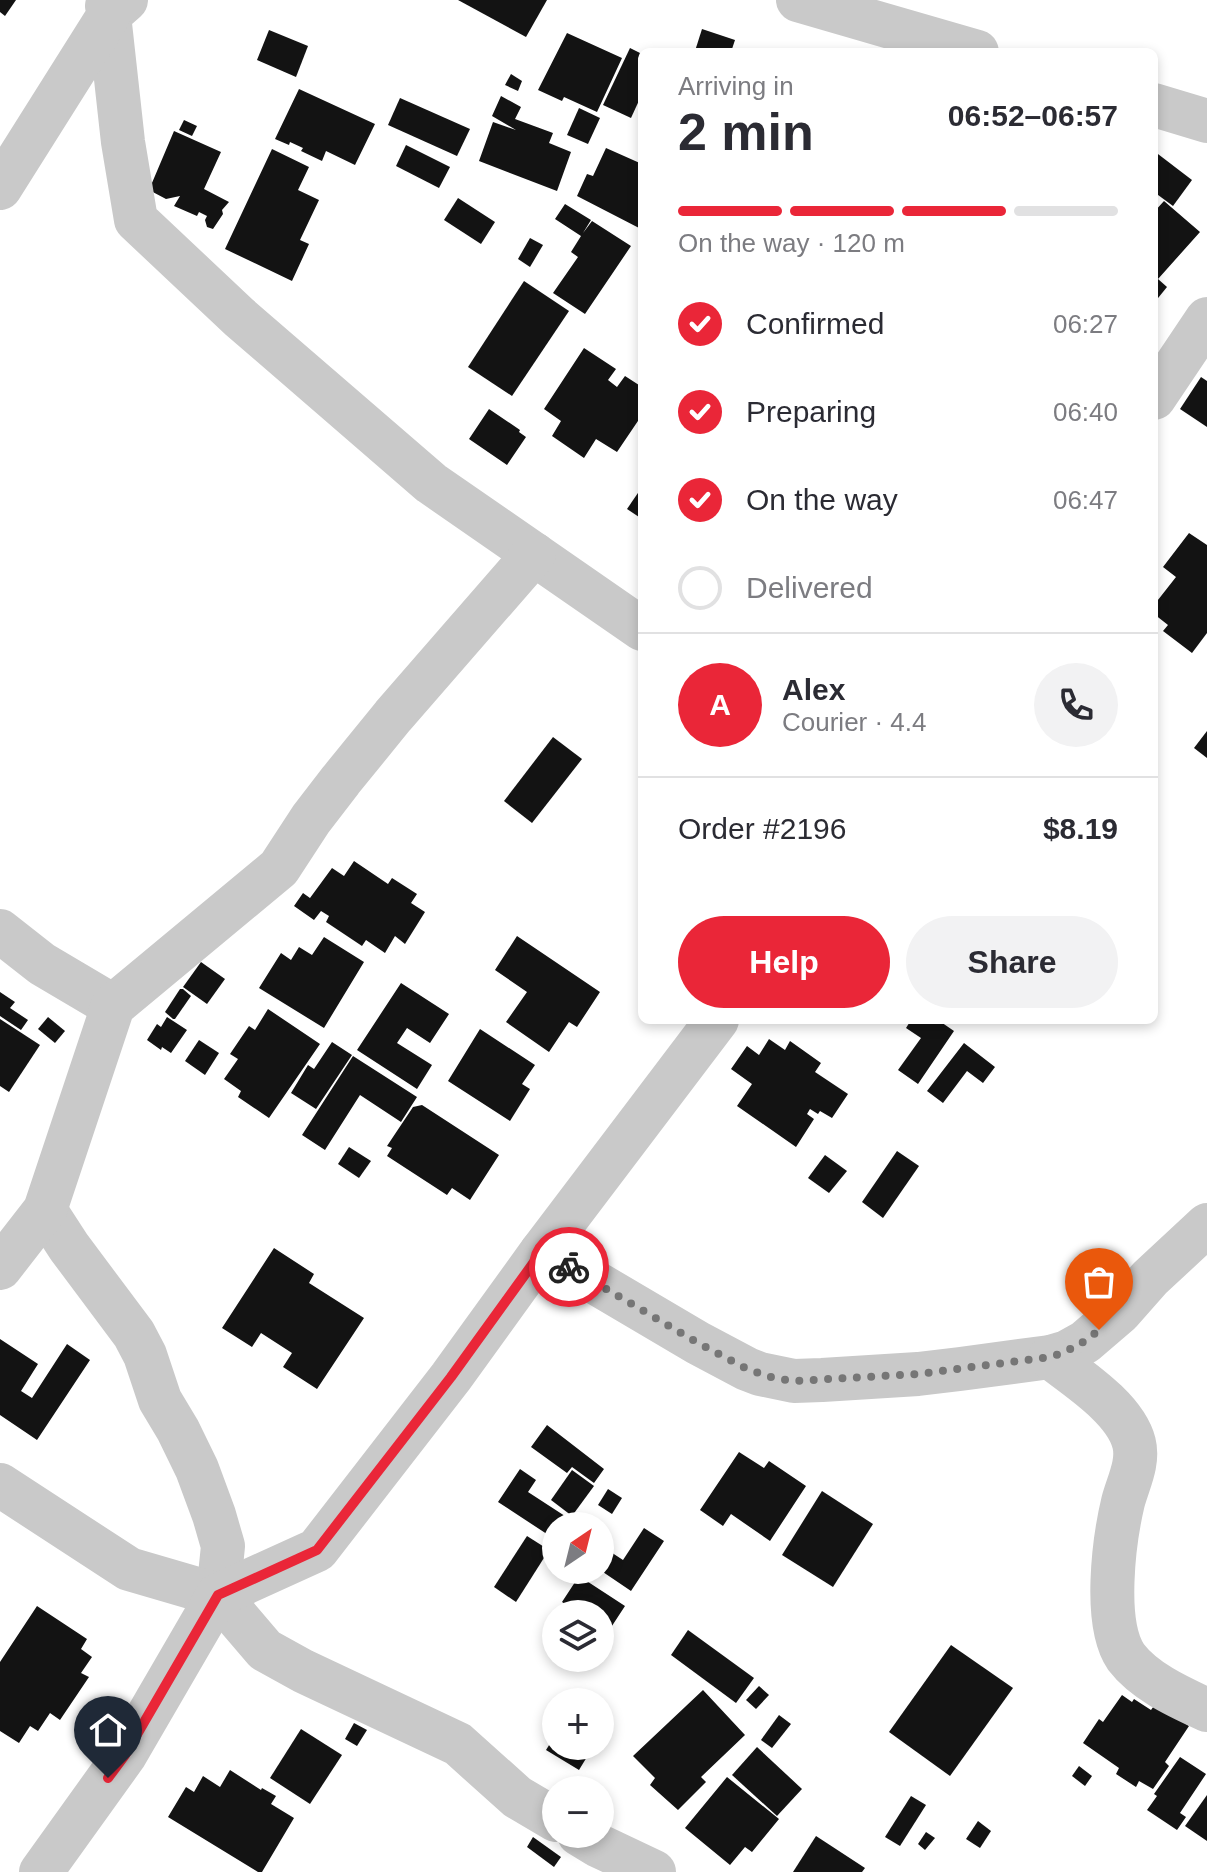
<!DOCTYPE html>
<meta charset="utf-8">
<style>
body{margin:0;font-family:Helvetica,sans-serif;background:#f2f2f3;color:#2b2b33;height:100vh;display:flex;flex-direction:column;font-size:30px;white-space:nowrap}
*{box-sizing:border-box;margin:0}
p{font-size:26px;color:#7c7c81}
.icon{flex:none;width:44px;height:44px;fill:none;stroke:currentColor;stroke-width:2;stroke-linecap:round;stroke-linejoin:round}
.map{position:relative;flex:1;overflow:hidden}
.details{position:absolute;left:638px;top:48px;width:520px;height:976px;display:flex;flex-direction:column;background:#fff;border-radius:12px;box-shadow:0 4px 12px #0003}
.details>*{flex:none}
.needle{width:52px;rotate:35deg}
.tools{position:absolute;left:542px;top:1512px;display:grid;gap:16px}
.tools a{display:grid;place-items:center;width:72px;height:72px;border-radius:50%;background:#fff;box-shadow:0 4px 12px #0003;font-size:40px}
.pin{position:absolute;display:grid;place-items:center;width:68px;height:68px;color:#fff;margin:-82px -34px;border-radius:50% 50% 50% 0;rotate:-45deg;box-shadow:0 0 8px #0007}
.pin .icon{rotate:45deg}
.courier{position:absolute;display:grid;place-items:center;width:80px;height:80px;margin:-40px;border:6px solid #ea2638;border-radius:50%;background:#fff;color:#222;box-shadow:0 2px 10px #0007}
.head em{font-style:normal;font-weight:800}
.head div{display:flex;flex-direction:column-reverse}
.head{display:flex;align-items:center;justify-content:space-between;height:136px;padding:0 40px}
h1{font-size:52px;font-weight:800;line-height:60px}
.bar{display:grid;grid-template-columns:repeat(4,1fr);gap:12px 8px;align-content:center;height:96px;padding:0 40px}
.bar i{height:10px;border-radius:6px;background:#e1e1e2}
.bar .on{background:#ea2638}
.bar p{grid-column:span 4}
.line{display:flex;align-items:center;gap:20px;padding:0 40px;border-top:2px solid #e1e1e2}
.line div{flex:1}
.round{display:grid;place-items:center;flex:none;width:84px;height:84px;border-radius:42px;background:#f2f2f3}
ol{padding:0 40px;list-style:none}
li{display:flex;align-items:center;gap:24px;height:88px}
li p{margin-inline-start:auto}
li .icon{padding:8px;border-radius:50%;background:#ea2638;color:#fff;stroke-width:4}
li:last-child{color:#7c7c81}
li i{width:44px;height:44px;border:4px solid #e1e1e2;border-radius:50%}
.button{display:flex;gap:16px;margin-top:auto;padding:16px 40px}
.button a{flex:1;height:92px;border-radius:48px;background:#ea2638;color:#fff;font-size:32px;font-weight:800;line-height:92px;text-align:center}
.button a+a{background:#f2f2f3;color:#2b2b33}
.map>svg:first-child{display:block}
.building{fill:#131313}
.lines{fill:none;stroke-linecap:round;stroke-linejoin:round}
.street{stroke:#c9c9c9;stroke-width:44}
.done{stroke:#767676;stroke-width:8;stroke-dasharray:0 14.4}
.route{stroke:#ea2638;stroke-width:10}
</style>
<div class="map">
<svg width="1207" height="1872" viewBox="0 0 1207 1872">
<rect width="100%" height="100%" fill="#fff"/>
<!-- building -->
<g class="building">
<polygon points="0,0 16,0 5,16 0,12"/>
<polygon points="458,0 547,0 526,37"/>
<polygon points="702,29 735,40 731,52 695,51"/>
<polygon points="269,30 308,46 296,77 257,60"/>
<polygon points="567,33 622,58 597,112 564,97 562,101 538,90"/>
<polygon points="630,48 642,54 642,94 631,118 603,105"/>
<polygon points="511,74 522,81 518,91 505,85"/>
<polygon points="299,89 375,124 355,165 326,151 322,161 301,151 303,148 290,142 289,145 275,139"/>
<polygon points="501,96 521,107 515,119 553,133 549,143 571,152 557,191 479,161 493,122 516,130 492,116"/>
<polygon points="400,98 470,129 457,156 388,125"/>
<polygon points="579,108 600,118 588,144 567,135"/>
<polygon points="184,120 197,126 192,136 179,130"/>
<polygon points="174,131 221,152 204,189 229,202 222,210 223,214 213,229 207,227 205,220 207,216 199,212 197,216 174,206 180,196 166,199 149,190"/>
<polygon points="406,145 450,167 439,188 396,166"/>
<polygon points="606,148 642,164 641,229 577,196 587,174 593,176"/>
<polygon points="272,149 309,167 298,190 319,200 300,240 309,244 292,281 225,249"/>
<polygon points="1154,151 1192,180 1173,206 1154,192"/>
<polygon points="458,198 495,222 481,244 444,220"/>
<polygon points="1164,201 1200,232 1158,279 1167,287 1154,303 1154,212"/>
<polygon points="565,204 591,220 583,233 592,221 631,246 585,314 553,293 578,257 571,252 581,236 555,219"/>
<polygon points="530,238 543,245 530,267 518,259"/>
<polygon points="524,281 569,311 512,396 468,367"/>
<polygon points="584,348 616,369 608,380 617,387 625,376 642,387 642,415 617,452 596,439 584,458 552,436 561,421 544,409"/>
<polygon points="1201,377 1207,381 1207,427 1180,409"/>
<polygon points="489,409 520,430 519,432 526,437 507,465 469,439"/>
<polygon points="642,487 642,519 627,509"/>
<polygon points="1189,533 1207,545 1207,633 1192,653 1163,631 1168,625 1154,614 1154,605 1176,577 1163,567"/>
<polygon points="1207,731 1207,758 1194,748"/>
<polygon points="553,737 582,759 532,823 504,801"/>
<polygon points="354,861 388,884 392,878 417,894 411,903 425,912 405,944 395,936 385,953 366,940 362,946 326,922 329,916 321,911 314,920 294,906 303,893 310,898 332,868 344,876"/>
<polygon points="517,936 600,992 577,1027 569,1022 549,1052 506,1022 527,992 495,970"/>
<polygon points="324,937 364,962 324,1028 259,988 281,953 291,960 299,947 312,955"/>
<polygon points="201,962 225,979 207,1004 183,987"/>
<polygon points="401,983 449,1014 430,1043 407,1028 397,1043 432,1065 417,1089 357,1050"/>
<polygon points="180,989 183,989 191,996 175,1019 173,1019 165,1012"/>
<polygon points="0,992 15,1002 10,1008 28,1020 21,1030 0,1016"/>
<polygon points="268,1009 320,1044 269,1118 238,1097 241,1091 224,1079 238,1059 230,1054 249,1026 255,1030"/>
<polygon points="48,1017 65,1031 55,1043 38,1029"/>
<polygon points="167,1017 187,1030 171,1053 162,1047 161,1050 147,1040 157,1024 161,1027"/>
<polygon points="0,1019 40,1045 9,1092 0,1086"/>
<polygon points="911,1020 938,1020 954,1031 918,1084 898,1070 921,1038 906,1028"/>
<polygon points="480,1029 535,1065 522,1084 530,1089 510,1121 448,1081"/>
<polygon points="769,1039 785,1050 790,1041 821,1063 815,1072 848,1094 832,1118 820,1111 818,1114 810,1109 807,1114 814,1119 796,1147 737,1106 752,1084 731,1069 747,1046 759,1055"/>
<polygon points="199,1040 219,1053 205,1075 185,1061"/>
<polygon points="332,1042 352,1055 316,1109 291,1093 308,1065 314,1069"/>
<polygon points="964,1043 995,1067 983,1083 967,1071 943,1103 927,1091"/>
<polygon points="353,1056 417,1097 401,1122 360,1095 325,1150 302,1135"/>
<polygon points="422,1105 499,1155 470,1200 452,1188 447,1195 387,1156 392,1148 387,1146 413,1107"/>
<polygon points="349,1147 371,1161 359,1178 338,1164"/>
<polygon points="897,1151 919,1166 883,1218 862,1202"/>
<polygon points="825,1155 847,1171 829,1193 808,1178"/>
<polygon points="274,1248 314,1274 309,1283 364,1318 317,1389 283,1367 292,1353 261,1333 252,1347 222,1328"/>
<polygon points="0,1339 38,1364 21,1391 32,1398 67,1344 90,1360 37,1440 0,1415"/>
<polygon points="547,1425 604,1469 594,1483 572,1467 567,1473 531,1447"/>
<polygon points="739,1452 764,1468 769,1461 806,1486 770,1541 731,1514 723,1526 700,1510"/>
<polygon points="520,1469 536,1480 528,1492 568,1518 564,1526 556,1526 556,1540 498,1502"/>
<polygon points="572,1470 594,1486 572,1516 551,1500"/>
<polygon points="608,1489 622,1498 612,1514 598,1505"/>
<polygon points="822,1491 873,1524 833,1587 782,1555"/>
<polygon points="644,1528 664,1541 631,1591 600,1570 600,1545 623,1560"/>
<polygon points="527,1536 549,1550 516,1602 494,1587"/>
<polygon points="579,1576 625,1606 608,1632 600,1627 600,1614 581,1614 562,1602"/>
<polygon points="37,1606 87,1639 81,1649 92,1657 81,1673 89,1677 60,1720 50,1713 38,1731 30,1726 19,1743 0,1731 0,1662"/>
<polygon points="688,1630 754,1678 736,1703 671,1655"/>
<polygon points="951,1645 1013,1688 950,1776 889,1732"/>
<polygon points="759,1686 769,1695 756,1709 746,1700"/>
<polygon points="703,1690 745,1735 701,1777 706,1782 678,1810 650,1785 655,1778 633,1756"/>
<polygon points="1122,1695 1132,1702 1134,1699 1151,1710 1156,1703 1189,1726 1165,1762 1169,1766 1153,1789 1139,1781 1136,1787 1116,1774 1119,1768 1083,1743 1099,1719 1103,1722"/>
<polygon points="779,1715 791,1724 772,1748 761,1740"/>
<polygon points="354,1723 367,1730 357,1746 345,1739"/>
<polygon points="301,1729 342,1755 310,1804 270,1778"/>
<polygon points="556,1734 556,1746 593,1747 579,1770 546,1750"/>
<polygon points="757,1747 802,1789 777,1816 732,1775"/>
<polygon points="1180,1757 1206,1774 1180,1813 1186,1817 1177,1830 1147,1810 1157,1796 1154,1794"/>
<polygon points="1079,1766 1092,1776 1085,1786 1072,1776"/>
<polygon points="230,1770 261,1790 262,1788 276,1796 271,1804 294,1818 262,1872 258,1872 168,1817 186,1787 194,1792 203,1776 220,1787"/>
<polygon points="727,1777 779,1819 752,1852 745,1847 730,1865 685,1828"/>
<polygon points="1207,1795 1207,1841 1185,1826"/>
<polygon points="911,1796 926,1805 900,1846 885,1837"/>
<polygon points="978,1821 991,1831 980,1848 966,1839"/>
<polygon points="926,1832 935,1838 925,1850 918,1844"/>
<polygon points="816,1836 865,1868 862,1872 793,1872"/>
<polygon points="533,1837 561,1857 554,1867 527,1847"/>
</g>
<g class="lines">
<!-- street -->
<g class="street">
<polyline points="126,0 109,15 123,142 136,220 239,317 431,483 642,629"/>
<polyline points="798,0 977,52"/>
<polyline points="1154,105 1207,121"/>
<polyline points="0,188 109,15 107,6"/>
<polyline points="1154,398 1207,319"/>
<polyline points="0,931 42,964 113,1006"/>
<polyline points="45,1210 69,1247 134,1334 145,1355 160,1400 178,1430 197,1469 214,1515 223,1546 218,1595"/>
<polyline points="542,1251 698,1343 747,1369 760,1374 794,1381 822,1380 918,1374 960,1369 1050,1357 1067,1352 1085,1342 1120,1312 1150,1278 1207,1225"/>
<polyline points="0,1268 45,1210 113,1006 279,868 311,819 341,780 393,716 534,554"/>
<path d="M1050 1357C1077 1378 1125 1408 1134 1443 1139 1463 1128 1483 1123 1502 1114 1540 1103 1623 1126 1657 1145 1682 1179 1697 1207 1710"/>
<polyline points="0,1485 129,1569 218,1595 265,1650 303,1671 458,1744 517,1797 556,1820"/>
<polyline points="579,1834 597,1845 654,1872"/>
<polyline points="41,1872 125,1755 218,1595 317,1550 451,1377 542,1251 717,1020"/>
</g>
</g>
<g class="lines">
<!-- done -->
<path class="done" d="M569 1267 698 1343 747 1369 774 1378 794 1381 918 1374 1050 1357C1069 1351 1084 1343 1099 1330"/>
<!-- route -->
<polyline class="route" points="108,1778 125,1755 218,1595 317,1550 451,1377 542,1251 569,1267"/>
</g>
</svg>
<div class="tools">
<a><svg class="needle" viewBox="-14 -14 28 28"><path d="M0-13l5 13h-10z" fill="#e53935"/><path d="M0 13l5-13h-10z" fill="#7c7c81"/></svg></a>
<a><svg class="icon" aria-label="layers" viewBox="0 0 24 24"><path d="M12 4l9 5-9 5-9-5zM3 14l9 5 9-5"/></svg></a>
<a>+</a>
<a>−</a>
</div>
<div class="pin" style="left:1099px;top:1330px;background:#ea580c"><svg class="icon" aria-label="bag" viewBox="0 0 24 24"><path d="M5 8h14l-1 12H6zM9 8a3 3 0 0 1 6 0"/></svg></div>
<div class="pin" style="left:108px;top:1778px;background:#1f2937"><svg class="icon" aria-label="home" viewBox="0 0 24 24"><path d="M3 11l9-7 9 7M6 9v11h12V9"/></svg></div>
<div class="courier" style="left:569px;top:1267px"><svg class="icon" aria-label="bike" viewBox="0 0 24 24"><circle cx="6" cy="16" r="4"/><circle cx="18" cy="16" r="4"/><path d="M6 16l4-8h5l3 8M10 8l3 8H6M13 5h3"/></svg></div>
<section class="details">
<div class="head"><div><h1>2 min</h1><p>Arriving in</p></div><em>06:52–06:57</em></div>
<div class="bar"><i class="on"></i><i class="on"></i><i class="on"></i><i></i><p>On the way · 120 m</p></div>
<ol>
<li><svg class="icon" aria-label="check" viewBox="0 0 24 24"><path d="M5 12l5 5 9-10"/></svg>Confirmed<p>06:27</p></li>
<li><svg class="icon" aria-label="check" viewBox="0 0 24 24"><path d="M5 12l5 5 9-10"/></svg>Preparing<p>06:40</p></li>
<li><svg class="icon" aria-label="check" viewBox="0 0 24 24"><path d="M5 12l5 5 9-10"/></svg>On the way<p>06:47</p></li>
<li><i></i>Delivered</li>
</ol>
<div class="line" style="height:144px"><b class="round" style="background:#ea2638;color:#fff">A</b><div><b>Alex</b><p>Courier · 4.4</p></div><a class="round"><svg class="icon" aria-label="phone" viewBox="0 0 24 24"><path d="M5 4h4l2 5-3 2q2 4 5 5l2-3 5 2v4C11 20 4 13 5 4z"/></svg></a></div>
<div class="line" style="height:104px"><div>Order #2196</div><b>$8.19</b></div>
<div class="button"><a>Help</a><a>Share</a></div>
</section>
</div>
